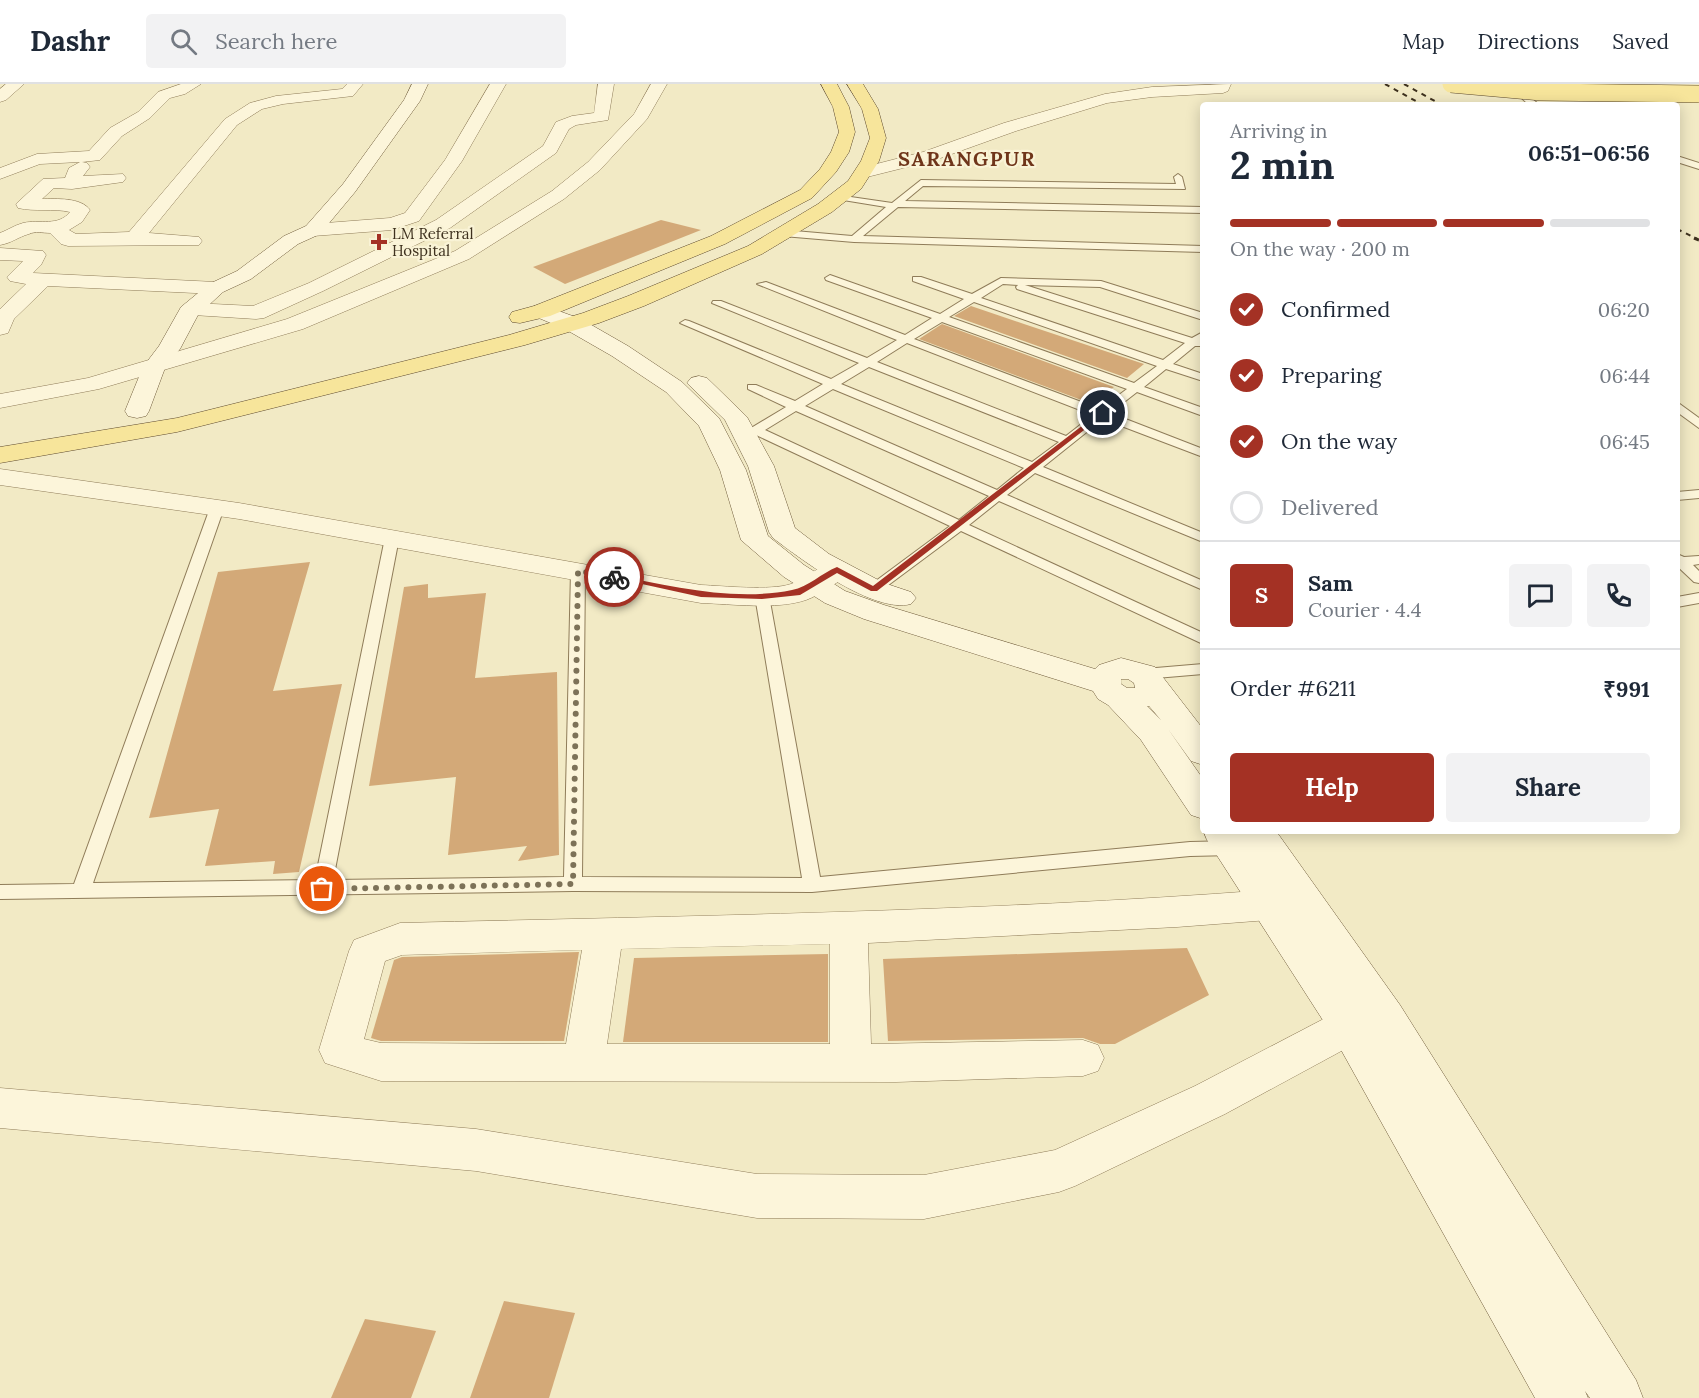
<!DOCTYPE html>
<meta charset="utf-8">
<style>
body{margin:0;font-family:Lora,serif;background:#f2f2f3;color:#1f2937;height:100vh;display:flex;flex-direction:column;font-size:22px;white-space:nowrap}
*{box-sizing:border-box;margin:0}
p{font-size:20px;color:#747a83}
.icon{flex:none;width:33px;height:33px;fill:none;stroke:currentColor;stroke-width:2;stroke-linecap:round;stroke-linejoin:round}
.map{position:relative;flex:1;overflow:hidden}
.details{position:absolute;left:1200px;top:18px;width:480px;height:732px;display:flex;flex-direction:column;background:#fff;border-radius:6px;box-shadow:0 3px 15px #0003}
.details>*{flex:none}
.pin{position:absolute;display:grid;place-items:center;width:51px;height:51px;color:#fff;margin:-26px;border:3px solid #fff;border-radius:50%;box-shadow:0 2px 6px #0007}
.courier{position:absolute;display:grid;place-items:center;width:60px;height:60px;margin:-30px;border:4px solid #a43124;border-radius:50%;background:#fff;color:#222;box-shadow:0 2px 8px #0007}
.overview em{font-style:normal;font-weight:700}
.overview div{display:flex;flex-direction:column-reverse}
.overview{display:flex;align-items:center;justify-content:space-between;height:102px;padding:0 30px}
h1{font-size:39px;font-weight:700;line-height:45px}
.bar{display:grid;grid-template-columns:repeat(4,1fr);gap:9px 6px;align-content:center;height:72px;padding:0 30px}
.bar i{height:8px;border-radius:4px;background:#e0e1e3}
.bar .on{background:#a43124}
.bar p{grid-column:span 4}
.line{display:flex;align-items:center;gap:15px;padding:0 30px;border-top:2px solid #e0e1e3}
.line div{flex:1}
.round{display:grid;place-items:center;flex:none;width:63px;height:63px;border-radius:6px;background:#f2f2f3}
ol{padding:0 30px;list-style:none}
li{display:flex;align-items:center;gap:18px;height:66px}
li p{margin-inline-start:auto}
li .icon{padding:6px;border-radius:50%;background:#a43124;color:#fff;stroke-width:4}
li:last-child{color:#747a83}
li i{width:33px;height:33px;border:3px solid #e0e1e3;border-radius:50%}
.button{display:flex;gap:12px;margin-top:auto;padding:12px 30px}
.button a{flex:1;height:69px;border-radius:6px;background:#a43124;color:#fff;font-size:24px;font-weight:700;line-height:69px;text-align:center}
.button a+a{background:#f2f2f3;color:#1f2937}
header{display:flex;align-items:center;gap:36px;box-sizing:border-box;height:84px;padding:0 30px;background:#fff;border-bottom:2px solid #e0e1e3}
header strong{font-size:28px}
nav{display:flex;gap:33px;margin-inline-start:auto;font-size:21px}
.search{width:420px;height:54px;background:#f2f2f3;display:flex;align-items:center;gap:15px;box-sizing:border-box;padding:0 21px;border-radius:6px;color:#747a83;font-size:22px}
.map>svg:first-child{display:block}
.building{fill:#d3a978}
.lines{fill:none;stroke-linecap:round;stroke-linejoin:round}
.lane-casing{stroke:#8f7c59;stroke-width:2}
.street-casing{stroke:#8f7c59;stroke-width:1}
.secondary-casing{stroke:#715d3c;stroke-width:1}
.primary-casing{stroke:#5d492e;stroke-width:1}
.lane{fill:#fcf5da;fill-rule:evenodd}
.street{fill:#fcf5da;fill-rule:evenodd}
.secondary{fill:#fcf5da;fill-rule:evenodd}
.primary{fill:#f7e59b;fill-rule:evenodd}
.rail-far1{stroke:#3e311e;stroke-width:2;stroke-dasharray:5 5;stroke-linecap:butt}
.rail{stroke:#3e311e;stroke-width:3;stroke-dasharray:7 7;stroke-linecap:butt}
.primary-bridge-casing{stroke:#5d492e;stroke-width:18;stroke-linecap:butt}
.primary-bridge{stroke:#f7e59b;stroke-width:17}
.route{fill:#a43124}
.done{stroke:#7d7258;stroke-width:6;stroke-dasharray:0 10.8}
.poi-dot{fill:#a43124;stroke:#f9f3d6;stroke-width:2}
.labels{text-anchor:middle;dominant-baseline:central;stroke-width:4.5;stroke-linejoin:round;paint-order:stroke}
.far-poi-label{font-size:15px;fill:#3e311e;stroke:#f9f3d6;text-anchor:start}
.far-district-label{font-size:20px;font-weight:bold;letter-spacing:1.5px;fill:#6f351a;stroke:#f9f3d6}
</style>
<header>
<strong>Dashr</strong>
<div class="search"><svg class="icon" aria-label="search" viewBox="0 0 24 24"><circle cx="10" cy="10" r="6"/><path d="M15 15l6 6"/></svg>Search here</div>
<nav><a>Map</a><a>Directions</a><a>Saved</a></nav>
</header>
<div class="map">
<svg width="1699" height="1314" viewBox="0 0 1699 1314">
<rect width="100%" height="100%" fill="#f2eac5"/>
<!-- building -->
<g class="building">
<polygon points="661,136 701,146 565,200 533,183"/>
<polygon points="971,222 1024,240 1144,280 1127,294 954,232"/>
<polygon points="942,240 1114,303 1092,320 919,255"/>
<polygon points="310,478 273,607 342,600 299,788 273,790 275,777 205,782 219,725 149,734 218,488"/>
<polygon points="428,500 428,514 486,509 475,594 557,588 559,771 518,777 527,762 448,771 456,693 369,702 404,503"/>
<polygon points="1187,864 1209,911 1115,960 1100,960 1083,954 888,957 883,875"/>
<polygon points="579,868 564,957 381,957 371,954 394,876 402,873"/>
<polygon points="828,870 828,958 623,958 634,874"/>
<polygon points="504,1217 575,1229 549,1314 470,1314"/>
<polygon points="365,1235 436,1247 411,1314 331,1314"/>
</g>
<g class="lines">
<defs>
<g id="lane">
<polygon points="1515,0 1537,19 1538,21 1529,21 1508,1"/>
<polygon points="1677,72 1699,79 1699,85 1677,78"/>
<polygon points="1178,90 1182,93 1185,105 923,102 905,117 1203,123 1203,129 898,123 863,152 1203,162 1203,168 854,158 783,152 778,149 783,146 852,152 886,123 837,115 837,111 892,119 921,96 1176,100 1174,93"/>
<path d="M830 191 940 230 964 215 913 197V193H921L972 210 1001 194 1101 197 1203 229V236L1100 203 1025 201 1192 254 1203 248V262H1195L1173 280 1203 290V297L1166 285 1144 303 1203 324V332L1137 308 1110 329 1203 365V373L1103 335 1043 383 1203 449V458L1035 389 1007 411 1203 497V506L999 417 969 441 1203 549V560L961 447 879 508H869L867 505 869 502 950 442 756 351 749 356H741L739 353 741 350 786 323 748 305V301H756L795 317 823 300 680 239 685 236 689 237 831 295 859 279 712 219 713 217H721L867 274 897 256 757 200 766 198 905 251 932 234 826 196 825 194ZM1003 200 1018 201 1016 203 1017 205 1185 259 1163 276 981 214ZM974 218 1157 282 1134 299 949 233ZM942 238 1127 305 1100 325 914 255ZM907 259 1093 331 1066 352 877 278ZM869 283 1059 358 1032 378 841 300ZM833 305 1024 384 997 406 805 322ZM796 327 989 412 959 436 765 346Z"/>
<polygon points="1677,318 1699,334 1699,344 1677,328"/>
<polygon points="1699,406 1699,414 1677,416 1677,408"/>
<polygon points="217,420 224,424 93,799 315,796 385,454 392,450 399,454 333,796 564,793 571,487 578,483 585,487 582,793 802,794 755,512 762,507 769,512 820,793 1190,758 1233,757 1239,759 1242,764 1239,769 1233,771 1190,772 812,808 573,807 0,815 0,801 74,800 210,424"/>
<polygon points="1677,470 1684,473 1699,472 1699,480 1693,481 1699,487 1699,499 1694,498 1677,482"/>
<polygon points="1699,509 1699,519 1677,523 1677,513"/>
<polygon points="1203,580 1203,590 1144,595 1136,590 1144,585"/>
</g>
<g id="street">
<polygon points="6,0 24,0 6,16 0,18 0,5"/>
<path d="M181 0H201L185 10 170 14 150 34 122 52 100 76 82 78 87 79 90 83 83 92 123 90 126 94 123 98 72 105 54 104 42 115C56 115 81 113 90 126L82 138 69 146 76 150 129 148 225 35 250 19 276 12 342 5 347 0H363L353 12 283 20 262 25 237 41 149 149 199 153 202 157 199 161 68 162 61 160 50 149C43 149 35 147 29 150 18 153 12 159 0 161V149C8 146 15 141 23 139 40 135 58 143 70 128 53 124 35 128 18 124L16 120 43 95 65 94 69 84 80 78 40 80 0 95V84L37 70 89 67 110 44 138 28 158 8Z"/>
<polygon points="490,0 506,0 462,77 419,137 392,146 313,152 306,150 303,146 306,142 313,140 390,134 405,129 445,76"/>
<polygon points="598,0 614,0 608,36 576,41 569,45 556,69 450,144 323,207 264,234 256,235 193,231 185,230 182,225 185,220 193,219 253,222 309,199 436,136 543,62 556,38 572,32 594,29"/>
<polygon points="651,0 667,0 647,35 600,86 564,115 469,175 303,245 99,305 0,324 0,310 88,294 287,235 455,167 552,107 588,78 634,30"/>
<polygon points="1231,0 1228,7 1223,9 1152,13 1107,19 1016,47 935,76 863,94 857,93 854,89 857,85 923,68 1004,39 1105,10 1152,3"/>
<polygon points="0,164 43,167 46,171 41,181 33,189 216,198 223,200 226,204 223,208 216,210 48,202 14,235 8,249 0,251 0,225 26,200 10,197 7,193 23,177 0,176"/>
<path d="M0 385 239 419 701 501C724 502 770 507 791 500 811 493 824 474 847 480L851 486 847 492C834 500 820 511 806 516 776 526 732 520 701 519L239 435 0 401Z"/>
<path d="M1269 806 1282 810 1288 821 1282 832 1269 836 1177 843 868 859 871 960 1083 956 1098 961 1104 974 1098 987 1083 992 896 998 381 997 325 979 319 966 349 867 354 856 400 839C690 832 980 828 1269 806ZM830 860V960H607L621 865ZM582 866 566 960 381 959 364 955 385 877 402 871Z"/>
<polygon points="1374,918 1388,924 1394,936 1388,948 1358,958 1225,1030 1075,1102 1059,1108 924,1135 757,1134 476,1087 0,1044 0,1004 476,1045 757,1090 924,1091 1055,1066 1195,1002 1335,929"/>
</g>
<g id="secondary">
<polygon points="412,0 428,0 420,17 355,108 320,150 298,160 251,195 223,208 198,231 180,265 165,284 149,327 146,332 137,334 128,332 125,327 143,283 159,262 181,223 209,200 237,187 284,152 306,142 343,100 404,16"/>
<path d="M542 221 581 235 628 262 682 298 719 334 746 386 768 452 804 481 845 507 884 521 1095 585 1099 581 1121 574 1155 583 1203 645V681L1191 677 1168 645 1203 695V735L1191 731 1141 656 1108 621 1098 615 1093 607 864 535 825 519 784 493 741 456 720 386 699 342 666 308 612 272 565 245 534 232 531 227 534 222ZM1121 595H1128L1134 599 1135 604H1127L1121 600ZM1147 622H1149L1161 636Z"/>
<path d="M699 292 707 294 747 333 774 382 795 444 829 470 884 499 911 508 916 514 911 520C874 530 802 476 773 454L769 448 748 382 725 336 687 299 691 294Z"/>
<polygon points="1203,746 1239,747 1241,749 1239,747 1276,747 1400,921 1636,1296 1643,1314 1590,1314 1585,1307 1588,1314 1535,1314 1335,955 1207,756"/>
</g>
<g id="primary">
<polygon points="821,0 837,0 849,23 855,48 849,68 836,88 812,114 725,160 550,232 520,239 512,238 509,233 512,228 534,222 711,152 800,106 820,85 831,68 839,48 833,23"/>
<polygon points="847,0 863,0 878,25 886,54 879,77 861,105 832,128 762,170 644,222 599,239 525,261 177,348 0,379 0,363 177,334 509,251 583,229 628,212 748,162 818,120 848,97 861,77 870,54 862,25"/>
</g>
</defs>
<!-- lane casing -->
<use href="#lane" class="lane-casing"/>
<!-- street casing -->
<use href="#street" class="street-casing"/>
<!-- secondary casing -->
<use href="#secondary" class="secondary-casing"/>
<!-- primary casing -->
<use href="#primary" class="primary-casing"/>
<!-- lane -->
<use href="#lane" class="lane"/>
<!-- street -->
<use href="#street" class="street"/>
<!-- secondary -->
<use href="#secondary" class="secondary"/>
<!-- primary -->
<use href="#primary" class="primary"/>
<!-- rail-far1 -->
<g class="rail-far1">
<polyline points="1385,0 1423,21"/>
<polyline points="1404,0 1442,21"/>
<polyline points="1677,145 1697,155"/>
</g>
<!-- rail -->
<polyline class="rail" points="1694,154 1699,156"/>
<defs>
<polyline id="primary-bridge" points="1451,0 1541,8 1699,10"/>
</defs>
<!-- primary-bridge casing -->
<use href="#primary-bridge" class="primary-bridge-casing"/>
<!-- primary-bridge -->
<use href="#primary-bridge" class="primary-bridge"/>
</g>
<!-- route -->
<path class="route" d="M1100 328 1106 329 877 507H871L837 489 800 511 762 515 701 513 610 493 614 491C671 502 734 518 792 506 808 503 822 489 837 483L873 502Z"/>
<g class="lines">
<!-- done -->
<polyline class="done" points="322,805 573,800 578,487 614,493"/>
</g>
<!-- markers -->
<path class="poi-dot" d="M376 149h6v6h6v6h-6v6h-6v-6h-6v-6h6z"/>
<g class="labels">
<!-- far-poi labels -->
<g class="far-poi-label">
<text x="392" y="149">LM Referral<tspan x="392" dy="17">Hospital</tspan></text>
</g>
<!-- far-district labels -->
<g class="far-district-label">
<text x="967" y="74">SARANGPUR</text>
</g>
</g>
</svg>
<div class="pin" style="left:322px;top:805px;background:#ea580c"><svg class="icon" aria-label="bag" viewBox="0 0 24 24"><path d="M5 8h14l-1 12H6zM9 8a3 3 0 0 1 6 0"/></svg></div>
<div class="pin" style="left:1103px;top:329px;background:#1f2937"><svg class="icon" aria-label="home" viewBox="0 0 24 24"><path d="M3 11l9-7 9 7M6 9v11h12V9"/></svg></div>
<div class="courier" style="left:614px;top:493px"><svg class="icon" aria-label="bike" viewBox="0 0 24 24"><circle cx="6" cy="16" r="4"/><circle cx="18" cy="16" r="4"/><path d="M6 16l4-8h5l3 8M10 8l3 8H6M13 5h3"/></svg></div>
<section class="details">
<div class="overview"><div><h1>2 min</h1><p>Arriving in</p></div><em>06:51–06:56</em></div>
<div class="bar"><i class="on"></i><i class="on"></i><i class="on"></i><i></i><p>On the way · 200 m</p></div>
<ol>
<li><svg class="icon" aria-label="check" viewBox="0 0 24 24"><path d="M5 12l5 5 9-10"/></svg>Confirmed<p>06:20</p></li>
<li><svg class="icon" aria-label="check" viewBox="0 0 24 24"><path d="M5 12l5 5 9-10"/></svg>Preparing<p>06:44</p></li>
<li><svg class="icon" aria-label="check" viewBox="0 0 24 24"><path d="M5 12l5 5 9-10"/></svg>On the way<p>06:45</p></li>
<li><i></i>Delivered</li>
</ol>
<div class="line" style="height:108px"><b class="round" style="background:#a43124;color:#fff">S</b><div><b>Sam</b><p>Courier · 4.4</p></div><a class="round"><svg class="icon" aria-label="chat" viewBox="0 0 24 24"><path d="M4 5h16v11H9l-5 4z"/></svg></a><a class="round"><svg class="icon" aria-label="phone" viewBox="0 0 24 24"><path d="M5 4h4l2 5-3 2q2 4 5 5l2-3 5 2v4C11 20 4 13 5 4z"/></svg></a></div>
<div class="line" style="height:78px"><div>Order #6211</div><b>₹991</b></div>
<div class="button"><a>Help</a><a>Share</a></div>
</section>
</div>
